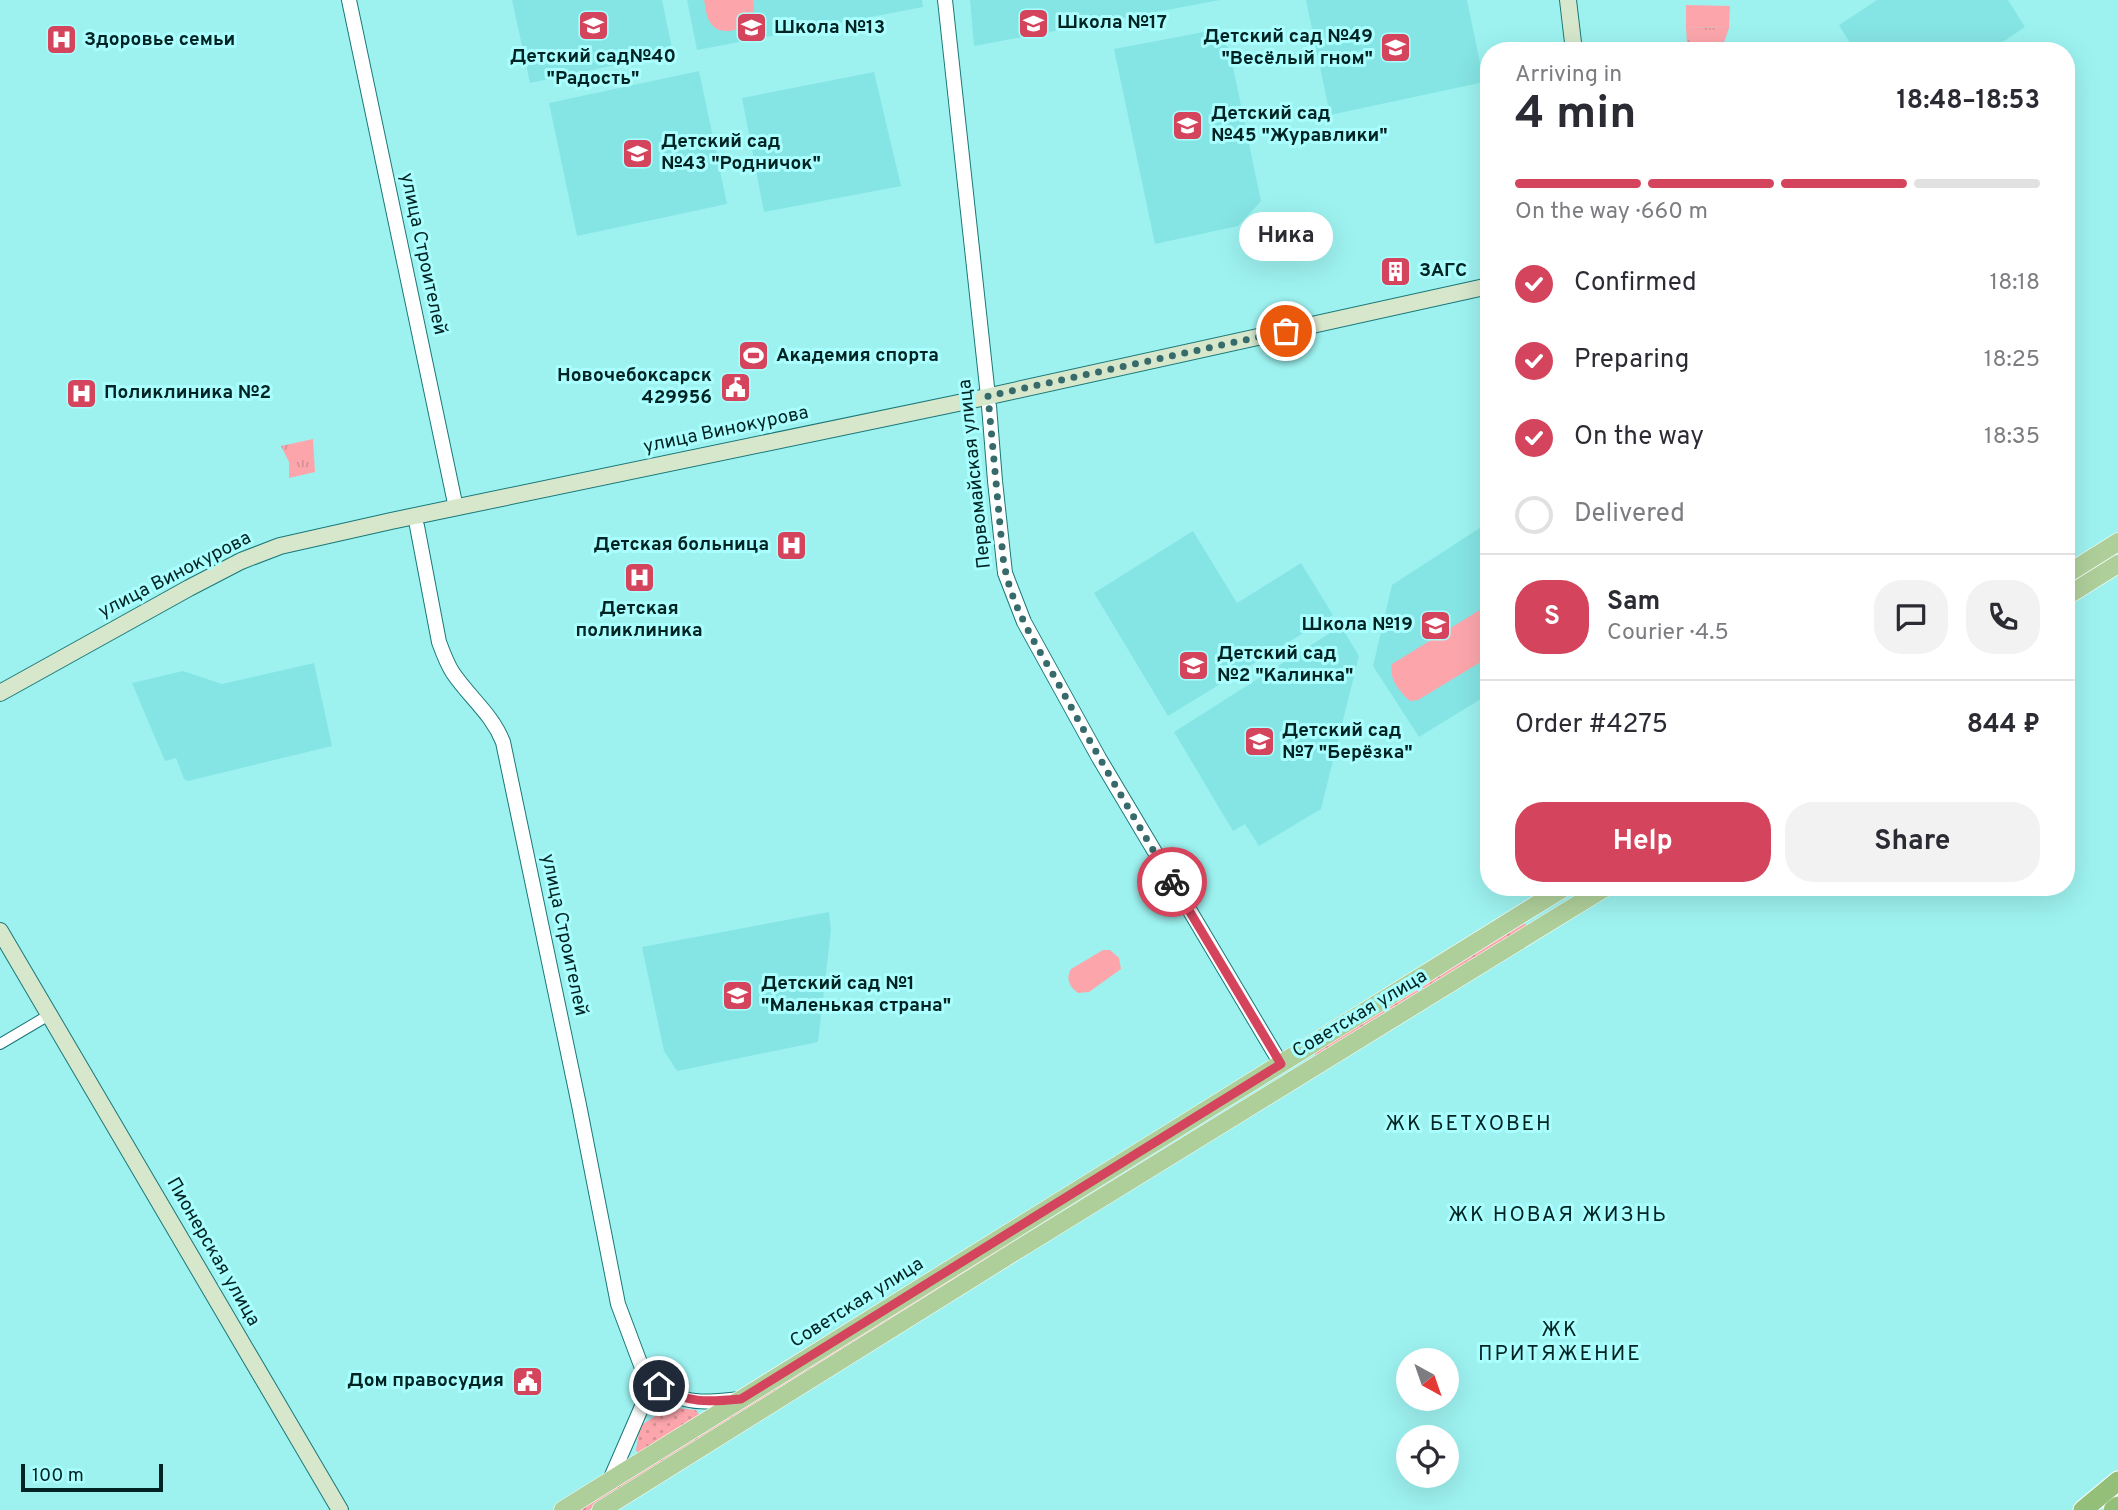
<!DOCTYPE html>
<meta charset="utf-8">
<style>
body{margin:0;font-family:Overpass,sans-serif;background:#f2f2f3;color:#2b2b33;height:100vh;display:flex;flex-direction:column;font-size:26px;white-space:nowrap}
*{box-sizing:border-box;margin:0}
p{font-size:23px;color:#7c7c81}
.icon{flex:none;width:38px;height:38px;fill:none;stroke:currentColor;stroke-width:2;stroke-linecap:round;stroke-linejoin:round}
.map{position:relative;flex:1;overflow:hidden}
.sheet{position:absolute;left:1480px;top:42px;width:595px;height:854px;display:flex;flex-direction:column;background:#fff;border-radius:28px;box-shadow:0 7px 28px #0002}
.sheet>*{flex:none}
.needle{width:46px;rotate:140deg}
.fabs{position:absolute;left:1396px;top:1348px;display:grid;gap:14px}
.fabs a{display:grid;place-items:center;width:63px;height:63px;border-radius:50%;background:#fff;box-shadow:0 7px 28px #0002;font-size:35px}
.scale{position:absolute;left:21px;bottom:18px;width:142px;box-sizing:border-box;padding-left:7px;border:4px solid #002323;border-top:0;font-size:19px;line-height:24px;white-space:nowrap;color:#002323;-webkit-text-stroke:5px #aafffe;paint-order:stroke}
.pin{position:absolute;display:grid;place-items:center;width:60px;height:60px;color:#fff;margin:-30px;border:4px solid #fff;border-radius:50%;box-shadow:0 2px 7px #0007}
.courier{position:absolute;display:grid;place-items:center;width:70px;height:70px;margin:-35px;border:5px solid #d4445c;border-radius:50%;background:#fff;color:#222;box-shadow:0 2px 9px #0007}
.bubble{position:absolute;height:49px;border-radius:24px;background:#fff;box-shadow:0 7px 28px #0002;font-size:23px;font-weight:700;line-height:49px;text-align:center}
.summary em{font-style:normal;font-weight:700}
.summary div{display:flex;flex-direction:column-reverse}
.summary{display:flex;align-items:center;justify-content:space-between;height:119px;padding:0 35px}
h1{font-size:46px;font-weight:700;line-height:52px}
.bar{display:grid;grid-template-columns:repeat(4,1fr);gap:10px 7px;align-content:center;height:84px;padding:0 35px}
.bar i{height:9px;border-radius:5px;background:#e1e1e2}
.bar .current{background:#d4445c}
.bar p{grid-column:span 4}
.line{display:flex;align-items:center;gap:18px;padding:0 35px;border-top:2px solid #e1e1e2}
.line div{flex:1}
.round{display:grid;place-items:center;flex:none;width:74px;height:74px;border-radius:28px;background:#f2f2f3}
ol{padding:0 35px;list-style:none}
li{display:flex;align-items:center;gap:21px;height:77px}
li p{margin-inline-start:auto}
li .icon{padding:7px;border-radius:50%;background:#d4445c;color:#fff;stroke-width:4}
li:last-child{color:#7c7c81}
li i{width:38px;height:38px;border:4px solid #e1e1e2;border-radius:50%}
.cta{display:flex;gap:14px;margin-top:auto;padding:14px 35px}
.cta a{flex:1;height:80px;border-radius:28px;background:#d4445c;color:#fff;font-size:28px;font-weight:700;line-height:80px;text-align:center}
.cta a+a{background:#f2f2f3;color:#2b2b33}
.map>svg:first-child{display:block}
.built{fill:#85e5e4}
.grass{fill:url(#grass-dots)}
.park{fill:url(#park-tufts)}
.garden{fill:#fca6ac}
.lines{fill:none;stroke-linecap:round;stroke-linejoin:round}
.minor-casing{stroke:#1b7878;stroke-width:12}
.tertiary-casing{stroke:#1b7878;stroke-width:16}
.secondary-casing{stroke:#1b7878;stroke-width:18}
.primary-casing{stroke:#fff;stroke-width:19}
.trunk-casing{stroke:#fff;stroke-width:21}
.minor{stroke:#fff;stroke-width:10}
.tertiary{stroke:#fff;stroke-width:14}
.secondary{stroke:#d6e7cc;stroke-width:16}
.primary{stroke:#aecf9a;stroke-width:18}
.trunk{stroke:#93bf78;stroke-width:19}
.done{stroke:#376b6b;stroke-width:7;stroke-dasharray:0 12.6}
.route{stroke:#d4445c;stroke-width:9}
.labels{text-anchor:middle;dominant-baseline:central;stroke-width:6;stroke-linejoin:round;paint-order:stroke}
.poi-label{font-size:19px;font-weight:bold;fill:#002323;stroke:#aafffe;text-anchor:start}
.street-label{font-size:19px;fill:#002323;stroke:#aafffe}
.neighbourhood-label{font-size:21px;letter-spacing:2px;fill:#002323;stroke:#aafffe}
</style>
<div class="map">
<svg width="2118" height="1510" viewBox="0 0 2118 1510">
<defs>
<pattern id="grass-dots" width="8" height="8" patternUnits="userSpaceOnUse" patternTransform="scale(1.75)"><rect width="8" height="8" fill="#fca6ac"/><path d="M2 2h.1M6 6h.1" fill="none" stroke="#d68f94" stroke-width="1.8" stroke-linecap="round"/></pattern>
<pattern id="park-tufts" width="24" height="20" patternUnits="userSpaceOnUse" patternTransform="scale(1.75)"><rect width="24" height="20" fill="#fca6ac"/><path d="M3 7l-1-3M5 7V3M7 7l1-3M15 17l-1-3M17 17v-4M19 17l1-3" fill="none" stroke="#d68f94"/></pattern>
</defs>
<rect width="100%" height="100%" fill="#9df2f0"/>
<!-- built -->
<g class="built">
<polygon points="512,0 662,0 673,53 530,83"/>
<polygon points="687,0 922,0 923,7 697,50"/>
<polygon points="970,0 1220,0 974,46"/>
<polygon points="1306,0 1467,0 1484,82 1330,115"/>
<polygon points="1877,0 2008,0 2025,27 1989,51 1855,51 1839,25"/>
<polygon points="1209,31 1229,48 1261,201 1238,226 1155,244 1114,49"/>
<polygon points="699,71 727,204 577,236 549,103"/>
<polygon points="874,72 901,186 764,212 742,98"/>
<polygon points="1489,522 1489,694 1419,737 1373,666 1392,585"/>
<polygon points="1193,531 1237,603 1301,563 1333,615 1168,716 1094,593"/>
<polygon points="1341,626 1359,656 1321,809 1259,846 1245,824 1233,831 1174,732"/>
<polygon points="314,663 332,746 188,781 184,779 176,758 165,761 132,683 183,671 222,684"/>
<polygon points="829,912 831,930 818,1042 677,1071 664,1051 642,947"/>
</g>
<!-- grass -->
<g class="grass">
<polygon points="1525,923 1527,928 1317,1057 1314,1053"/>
<polygon points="1010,1242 1013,1245 589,1510 581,1510"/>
<polygon points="669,1407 696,1410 700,1416 639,1456 636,1450 640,1426"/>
</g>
<!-- park -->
<g class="park">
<polygon points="1686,27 1729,28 1721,51 1692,51 1687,45"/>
<polygon points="313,439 315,472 289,478 289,462 281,446"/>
</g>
<!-- garden -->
<g class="garden">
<path d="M704 0H753C757 19 748 28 730 31 724 31 718 31 714 27 706 20 706 9 704 0Z"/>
<polygon points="1686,5 1730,6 1729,28 1686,27"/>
<path d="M1483 608H1489V657L1418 700 1410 701C1400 692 1388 678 1392 664Z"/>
<path d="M1103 950H1110L1119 958 1121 969 1089 992 1078 993C1070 987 1065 979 1071 969Z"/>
</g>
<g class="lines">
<defs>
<polyline id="minor" points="0,1044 49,1015"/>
<g id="tertiary">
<polyline points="349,0 456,508"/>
<polyline points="945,0 988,396"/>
<polyline points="989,406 995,481 1005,573 1024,622 1099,758 1281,1064"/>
<path d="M417 526 439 642C443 653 447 664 453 673 470 698 492 714 503 742L579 1105 618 1304 642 1368 645 1394 643 1404 610 1480"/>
<path d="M642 1368C675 1405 693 1404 740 1399"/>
</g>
<g id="secondary">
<polyline points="1568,0 1574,51"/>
<polyline points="0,693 189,588 241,561 280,546 391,521 963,402 1489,286"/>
<polyline points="0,931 340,1510"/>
</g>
<g id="primary">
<polyline points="2067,574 2118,542"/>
<polyline points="2067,596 2118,564"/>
<polyline points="563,1510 1565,887"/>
<polyline points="601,1510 1022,1247 1606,887"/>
</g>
<g id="trunk">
<polyline points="2083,1510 2118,1481"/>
<polyline points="2113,1510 2118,1506"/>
</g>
</defs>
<!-- minor casing -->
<use href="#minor" class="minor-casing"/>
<!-- tertiary casing -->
<use href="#tertiary" class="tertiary-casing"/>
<!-- secondary casing -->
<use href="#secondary" class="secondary-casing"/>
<!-- primary casing -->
<use href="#primary" class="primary-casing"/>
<!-- trunk casing -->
<use href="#trunk" class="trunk-casing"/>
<!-- minor -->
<use href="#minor" class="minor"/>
<!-- tertiary -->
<use href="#tertiary" class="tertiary"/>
<!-- secondary -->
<use href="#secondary" class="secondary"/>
<!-- primary -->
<use href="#primary" class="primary"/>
<!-- trunk -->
<use href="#trunk" class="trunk"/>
</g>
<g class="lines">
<!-- done -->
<path class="done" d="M1172 882C1133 816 1094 750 1058 683 1035 643 1009 603 1003 557L988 396 1286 331"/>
<!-- route -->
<path class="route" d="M659 1386C688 1404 709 1402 741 1399L1281 1064 1172 882"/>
</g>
<!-- icons -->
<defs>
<symbol id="school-square" viewBox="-11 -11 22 22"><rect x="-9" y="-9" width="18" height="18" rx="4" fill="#d4445c" stroke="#aafffe"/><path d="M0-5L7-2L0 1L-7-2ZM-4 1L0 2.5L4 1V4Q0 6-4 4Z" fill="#fff"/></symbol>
<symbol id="hospital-square" viewBox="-11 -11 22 22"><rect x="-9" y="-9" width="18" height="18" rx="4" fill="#d4445c" stroke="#aafffe"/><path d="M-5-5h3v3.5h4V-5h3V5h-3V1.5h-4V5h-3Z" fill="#fff"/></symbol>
<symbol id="building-square" viewBox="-11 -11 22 22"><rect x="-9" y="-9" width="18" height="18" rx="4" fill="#d4445c" stroke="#aafffe"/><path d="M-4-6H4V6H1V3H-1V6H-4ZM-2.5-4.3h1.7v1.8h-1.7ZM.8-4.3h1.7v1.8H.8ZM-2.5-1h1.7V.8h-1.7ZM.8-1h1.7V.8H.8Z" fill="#fff"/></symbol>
<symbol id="stadium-square" viewBox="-11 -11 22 22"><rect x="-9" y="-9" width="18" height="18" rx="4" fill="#d4445c" stroke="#aafffe"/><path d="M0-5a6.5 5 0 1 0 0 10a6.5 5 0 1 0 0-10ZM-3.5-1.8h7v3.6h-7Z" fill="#fff"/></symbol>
<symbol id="civic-square" viewBox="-11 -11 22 22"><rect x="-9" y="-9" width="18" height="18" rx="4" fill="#d4445c" stroke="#aafffe"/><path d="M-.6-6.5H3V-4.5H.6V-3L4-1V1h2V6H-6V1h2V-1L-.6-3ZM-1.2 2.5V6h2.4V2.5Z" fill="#fff"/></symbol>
</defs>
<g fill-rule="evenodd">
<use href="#school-square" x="1016" y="6" width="35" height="35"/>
<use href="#school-square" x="576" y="8" width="35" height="35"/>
<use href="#school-square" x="734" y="10" width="35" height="35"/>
<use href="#hospital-square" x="44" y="22" width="35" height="35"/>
<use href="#school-square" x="1378" y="30" width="35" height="35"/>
<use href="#school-square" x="1170" y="108" width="35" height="35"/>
<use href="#school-square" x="620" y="136" width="35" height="35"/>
<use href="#building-square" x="1378" y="254" width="35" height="35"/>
<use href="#stadium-square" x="736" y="338" width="35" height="35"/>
<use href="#civic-square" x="718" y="370" width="35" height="35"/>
<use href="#hospital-square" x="64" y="376" width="35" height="35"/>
<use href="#hospital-square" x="774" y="528" width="35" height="35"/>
<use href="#hospital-square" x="622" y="560" width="35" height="35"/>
<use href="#school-square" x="1418" y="608" width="35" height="35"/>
<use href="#school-square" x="1176" y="648" width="35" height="35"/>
<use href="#school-square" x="1242" y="724" width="35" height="35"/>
<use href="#school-square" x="720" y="978" width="35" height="35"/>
<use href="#civic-square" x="510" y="1364" width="35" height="35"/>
</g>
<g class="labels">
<!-- poi labels -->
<g class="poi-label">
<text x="1057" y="23">Школа №17</text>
<text x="774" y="28">Школа №13</text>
<text x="1373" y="37" text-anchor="end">Детский сад №49<tspan x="1373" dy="22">"Весёлый гном"</tspan></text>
<text x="84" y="40">Здоровье семьи</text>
<text x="593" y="57" text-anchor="middle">Детский сад№40<tspan x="593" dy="22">"Радость"</tspan></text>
<text x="1211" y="114">Детский сад<tspan x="1211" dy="22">№45 "Журавлики"</tspan></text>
<text x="661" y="142">Детский сад<tspan x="661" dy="22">№43 "Родничок"</tspan></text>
<text x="1419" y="271">ЗАГС</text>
<text x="776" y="356">Академия спорта</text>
<text x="712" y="376" text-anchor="end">Новочебоксарск<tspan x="712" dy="22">429956</tspan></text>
<text x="104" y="393">Поликлиника №2</text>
<text x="769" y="545" text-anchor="end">Детская больница</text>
<text x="639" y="609" text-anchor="middle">Детская<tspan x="639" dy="22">поликлиника</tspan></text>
<text x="1413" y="625" text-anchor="end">Школа №19</text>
<text x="1217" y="654">Детский сад<tspan x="1217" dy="22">№2 "Калинка"</tspan></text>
<text x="1282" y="731">Детский сад<tspan x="1282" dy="22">№7 "Берёзка"</tspan></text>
<text x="761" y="984">Детский сад №1<tspan x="761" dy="22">"Маленькая страна"</tspan></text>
<text x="504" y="1381" text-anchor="end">Дом правосудия</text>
</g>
<!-- street labels -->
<g class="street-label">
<text transform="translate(423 254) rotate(78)">улица Строителей</text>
<text transform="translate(726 430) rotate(-12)">улица Винокурова</text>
<text transform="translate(975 474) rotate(-96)">Первомайская улица</text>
<text transform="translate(175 575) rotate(-27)">улица Винокурова</text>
<text transform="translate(564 935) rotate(78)">улица Строителей</text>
<text transform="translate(1360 1014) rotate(-31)">Советская улица</text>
<text transform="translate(213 1252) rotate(60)">Пионерская улица</text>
<text transform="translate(857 1303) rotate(-32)">Советская улица</text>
</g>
<!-- neighbourhood labels -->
<g class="neighbourhood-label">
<text x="1469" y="1124">ЖК БЕТХОВЕН</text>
<text x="1558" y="1215">ЖК НОВАЯ ЖИЗНЬ</text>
<text x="1560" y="1330">ЖК<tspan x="1560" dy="24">ПРИТЯЖЕНИЕ</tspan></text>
</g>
</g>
</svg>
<div class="fabs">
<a><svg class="needle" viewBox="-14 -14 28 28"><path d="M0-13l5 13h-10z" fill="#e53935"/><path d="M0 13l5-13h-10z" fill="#7c7c81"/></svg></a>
<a><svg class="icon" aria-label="locate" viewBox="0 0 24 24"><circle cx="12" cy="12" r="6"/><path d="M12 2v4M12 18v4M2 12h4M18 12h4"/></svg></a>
</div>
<div class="scale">100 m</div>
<div class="pin" style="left:1286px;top:331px;background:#ea580c"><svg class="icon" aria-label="bag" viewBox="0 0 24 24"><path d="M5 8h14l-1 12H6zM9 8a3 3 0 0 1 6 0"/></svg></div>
<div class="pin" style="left:659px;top:1386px;background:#1f2937"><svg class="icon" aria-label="home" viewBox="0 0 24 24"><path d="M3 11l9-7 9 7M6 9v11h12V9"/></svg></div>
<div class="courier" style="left:1172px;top:882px"><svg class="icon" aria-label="bike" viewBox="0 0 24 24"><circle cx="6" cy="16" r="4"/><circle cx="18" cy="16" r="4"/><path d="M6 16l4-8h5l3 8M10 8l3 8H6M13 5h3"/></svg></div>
<div class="bubble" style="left:1239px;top:212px;width:94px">Ника</div>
<section class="sheet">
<div class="summary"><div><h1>4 min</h1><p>Arriving in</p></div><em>18:48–18:53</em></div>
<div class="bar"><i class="current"></i><i class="current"></i><i class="current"></i><i></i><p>On the way · 660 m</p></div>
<ol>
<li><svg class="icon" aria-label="check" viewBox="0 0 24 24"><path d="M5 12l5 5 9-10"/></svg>Confirmed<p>18:18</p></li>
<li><svg class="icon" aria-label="check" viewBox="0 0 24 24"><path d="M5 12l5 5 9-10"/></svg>Preparing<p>18:25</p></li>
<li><svg class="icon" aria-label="check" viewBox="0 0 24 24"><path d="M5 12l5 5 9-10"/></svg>On the way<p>18:35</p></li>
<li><i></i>Delivered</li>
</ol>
<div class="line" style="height:126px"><b class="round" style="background:#d4445c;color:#fff">S</b><div><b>Sam</b><p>Courier · 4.5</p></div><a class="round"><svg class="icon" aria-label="chat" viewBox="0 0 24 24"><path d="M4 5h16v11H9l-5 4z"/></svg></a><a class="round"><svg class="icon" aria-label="phone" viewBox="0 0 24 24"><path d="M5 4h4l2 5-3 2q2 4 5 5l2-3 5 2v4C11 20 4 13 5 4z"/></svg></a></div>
<div class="line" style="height:91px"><div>Order #4275</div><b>844 ₽</b></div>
<div class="cta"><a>Help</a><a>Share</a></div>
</section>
</div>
